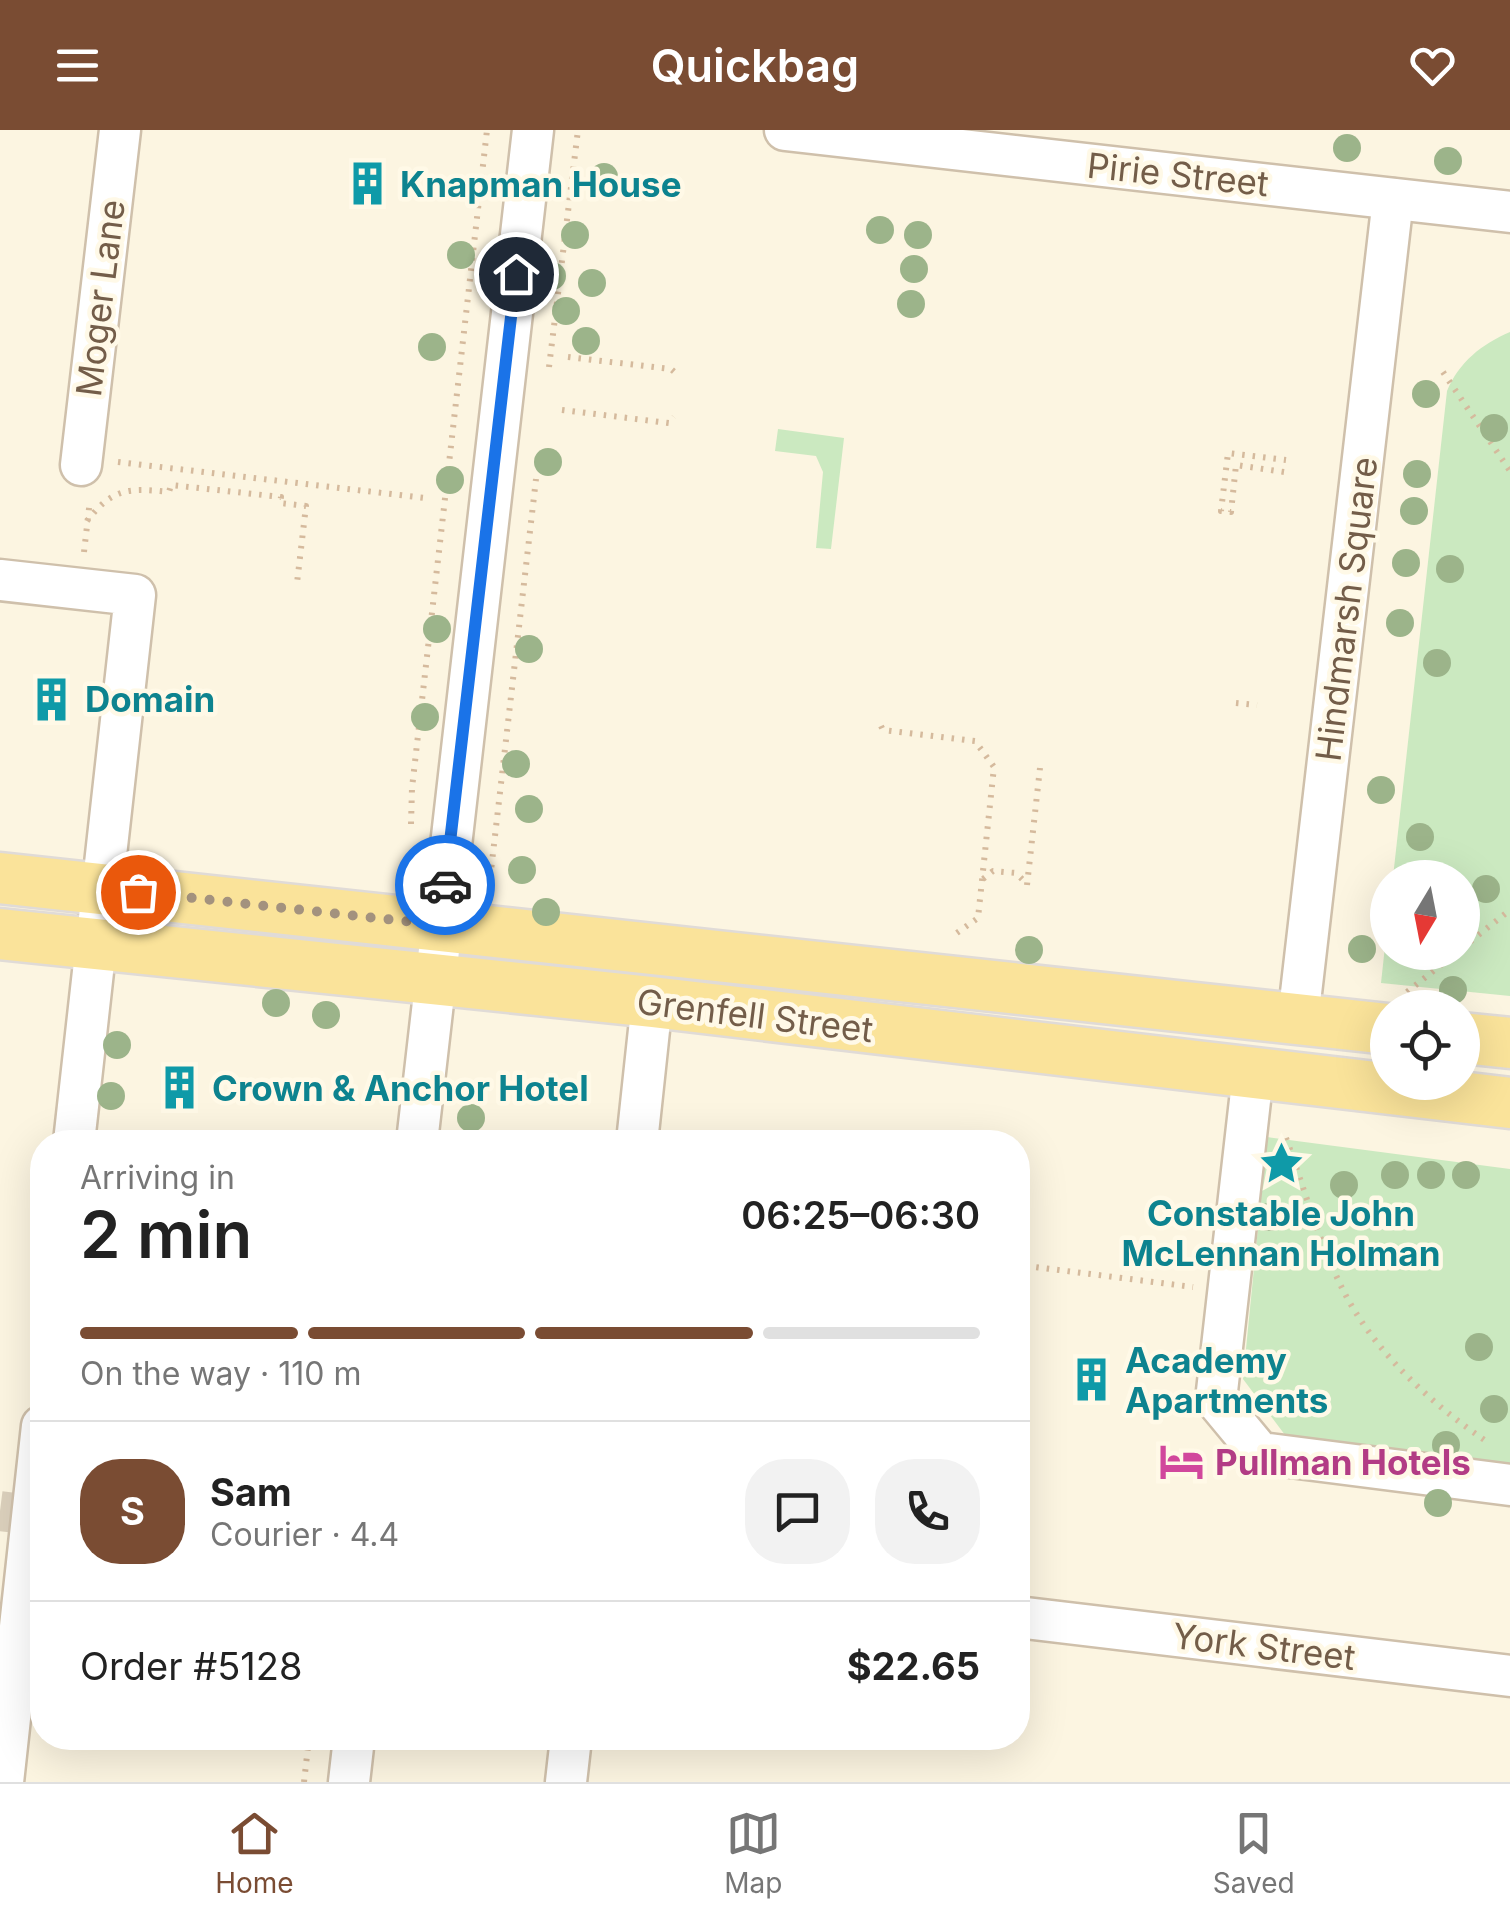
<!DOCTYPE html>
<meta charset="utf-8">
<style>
body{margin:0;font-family:Inter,sans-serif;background:#f2f2f2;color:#222;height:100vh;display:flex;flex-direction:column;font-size:38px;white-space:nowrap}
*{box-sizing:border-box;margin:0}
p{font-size:32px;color:#767676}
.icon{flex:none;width:55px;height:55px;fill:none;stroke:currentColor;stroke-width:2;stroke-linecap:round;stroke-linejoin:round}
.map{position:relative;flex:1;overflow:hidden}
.panel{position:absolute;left:30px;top:1000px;width:1000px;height:620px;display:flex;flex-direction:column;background:#fff;border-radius:40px;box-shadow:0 10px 40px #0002}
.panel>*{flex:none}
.needle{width:65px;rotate:190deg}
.fabs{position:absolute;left:1370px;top:730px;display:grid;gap:20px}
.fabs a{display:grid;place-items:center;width:110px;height:110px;border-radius:50%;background:#fff;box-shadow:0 10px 40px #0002;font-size:50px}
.pin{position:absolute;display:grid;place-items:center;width:85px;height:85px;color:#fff;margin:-42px;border:5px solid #fff;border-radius:50%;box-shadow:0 2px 10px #0007}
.courier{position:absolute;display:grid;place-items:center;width:100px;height:100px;margin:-50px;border:8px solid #1a73e8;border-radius:50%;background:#fff;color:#222;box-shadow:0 2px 12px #0007}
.headline em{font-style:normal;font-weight:600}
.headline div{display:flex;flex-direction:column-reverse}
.headline{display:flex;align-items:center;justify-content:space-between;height:170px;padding:0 50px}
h1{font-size:65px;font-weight:600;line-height:75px}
.bar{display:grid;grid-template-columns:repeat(4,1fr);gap:15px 10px;align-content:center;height:120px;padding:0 50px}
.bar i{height:12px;border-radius:8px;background:#e0e0e0}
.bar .selected{background:#7a4c33}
.bar p{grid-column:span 4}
.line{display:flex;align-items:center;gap:25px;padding:0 50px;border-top:2px solid #e0e0e0}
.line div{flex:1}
.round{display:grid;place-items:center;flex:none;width:105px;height:105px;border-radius:40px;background:#f2f2f2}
header{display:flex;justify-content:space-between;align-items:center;height:130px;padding:0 50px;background:#7a4c33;color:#fff;font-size:45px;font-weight:600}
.tabs{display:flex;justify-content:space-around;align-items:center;height:140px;border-top:2px solid #e0e0e0;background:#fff;font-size:28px;color:#767676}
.tabs a{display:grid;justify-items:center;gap:5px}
.tabs .selected{color:#7a4c33}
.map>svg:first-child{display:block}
.green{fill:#cbe9c0}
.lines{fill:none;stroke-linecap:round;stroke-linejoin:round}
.minor-tunnel{stroke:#dacfbb;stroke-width:40;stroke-dasharray:40 20;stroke-linecap:butt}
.minor-casing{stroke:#cfc0ab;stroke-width:45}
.major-casing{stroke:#e0dbd7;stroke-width:55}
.path{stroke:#d5ba9d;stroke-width:6;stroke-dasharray:2.5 8;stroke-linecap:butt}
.minor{stroke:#fff;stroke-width:40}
.major{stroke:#fae39a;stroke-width:50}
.tree{fill:#9cb48a}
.done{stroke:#a3927e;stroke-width:10;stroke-dasharray:0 18}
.route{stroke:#1a73e8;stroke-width:12}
.labels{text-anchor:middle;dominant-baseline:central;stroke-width:9;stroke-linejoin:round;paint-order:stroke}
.street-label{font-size:35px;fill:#735d49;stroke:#fff9e7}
.culture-label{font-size:35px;font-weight:bold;fill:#0d838f;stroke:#fff9e7;text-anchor:start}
.hotel-label{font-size:35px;font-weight:bold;fill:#b23c85;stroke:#fff9e7;text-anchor:start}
</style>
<header><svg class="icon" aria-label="menu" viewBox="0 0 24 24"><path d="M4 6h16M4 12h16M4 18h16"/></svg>Quickbag<svg class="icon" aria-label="heart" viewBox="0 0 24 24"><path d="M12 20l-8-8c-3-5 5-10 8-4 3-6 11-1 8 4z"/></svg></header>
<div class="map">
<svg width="1510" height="1652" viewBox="0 0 1510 1652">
<rect width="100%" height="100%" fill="#fcf5e1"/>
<!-- green -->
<g class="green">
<path d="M1510 202V866L1381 853 1387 798 1388 822H1462V748L1393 747 1447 261C1459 232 1482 214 1510 202Z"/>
<polygon points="778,299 844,308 831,419 816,418 823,342 816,326 775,321"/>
<polygon points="1267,1007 1510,1039 1510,1345 1291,1313 1243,1249"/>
</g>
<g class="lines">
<!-- minor-tunnel -->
<polyline class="minor-tunnel" points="0,1381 16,1383"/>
<defs>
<g id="minor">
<polyline points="785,0 1510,82"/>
<polyline points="81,335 120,0"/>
<polyline points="0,450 135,465 74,1012"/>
<polyline points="1298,889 1393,69"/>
<polyline points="1253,944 1216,1270 1260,1323 1510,1355"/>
<polyline points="417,1012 533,0"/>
<polyline points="637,1012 652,872"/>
<polyline points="1018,1487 1510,1546"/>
<polyline points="3,1652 42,1296"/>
<polyline points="349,1652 354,1608"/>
<polyline points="566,1652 571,1608"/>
</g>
<g id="major">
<polyline points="0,748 1388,899"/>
<polyline points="0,804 652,872 1510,973"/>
<polyline points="1462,908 1510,913"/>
</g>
</defs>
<!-- minor casing -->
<use href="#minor" class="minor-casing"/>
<!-- major casing -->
<use href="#major" class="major-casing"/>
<!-- path -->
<g class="path">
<polyline points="568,227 671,239 678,245"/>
<polyline points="549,237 578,0"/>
<polyline points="1443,242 1510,341"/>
<polyline points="562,280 669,293 674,287"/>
<polyline points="118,332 425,368"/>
<polyline points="1284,342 1236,335 1231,382 1221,381 1228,323 1286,330"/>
<path d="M87 391C113 357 130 358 169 362L171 355 281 367 280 373 306 376 297 453"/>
<polyline points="84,422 90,370"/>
<polyline points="1236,573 1257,575"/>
<polyline points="881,596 883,600 975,611 994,637 978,788 951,807"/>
<polyline points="411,694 412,658 487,0"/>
<polyline points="983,749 993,741 1016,743 1027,754"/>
<polyline points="1027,755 1040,638"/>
<polyline points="489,758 536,349"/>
<polyline points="1462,818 1510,780"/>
<polyline points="1407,862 1457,822"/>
<path d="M1286 1008C1304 1058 1319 1112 1343 1160 1373 1220 1431 1274 1486 1311"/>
<polyline points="1018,1150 1025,1151 1027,1136 1193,1157"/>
<polyline points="304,1652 309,1608"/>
</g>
<!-- minor -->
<use href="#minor" class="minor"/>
<!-- major -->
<use href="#major" class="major"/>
</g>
<!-- trees -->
<g class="tree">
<circle cx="1347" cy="18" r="14"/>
<circle cx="1448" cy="31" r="14"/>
<circle cx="604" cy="47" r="14"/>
<circle cx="880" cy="100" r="14"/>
<circle cx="575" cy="105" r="14"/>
<circle cx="918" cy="105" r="14"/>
<circle cx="461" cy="125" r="14"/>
<circle cx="914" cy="139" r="14"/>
<circle cx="552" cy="146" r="14"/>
<circle cx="592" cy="153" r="14"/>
<circle cx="911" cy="174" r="14"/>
<circle cx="566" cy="181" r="14"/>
<circle cx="586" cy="211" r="14"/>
<circle cx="432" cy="217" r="14"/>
<circle cx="1426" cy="264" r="14"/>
<circle cx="1494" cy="298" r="14"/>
<circle cx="548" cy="332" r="14"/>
<circle cx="1417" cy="344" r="14"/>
<circle cx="450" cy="350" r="14"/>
<circle cx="1414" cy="381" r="14"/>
<circle cx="1406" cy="433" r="14"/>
<circle cx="1450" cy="439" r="14"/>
<circle cx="1400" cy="493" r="14"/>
<circle cx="437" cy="499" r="14"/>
<circle cx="529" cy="519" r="14"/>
<circle cx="1437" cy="533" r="14"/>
<circle cx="425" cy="587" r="14"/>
<circle cx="516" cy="634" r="14"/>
<circle cx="1381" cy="660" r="14"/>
<circle cx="529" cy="679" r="14"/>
<circle cx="1420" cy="707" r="14"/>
<circle cx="522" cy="740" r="14"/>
<circle cx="1486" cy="759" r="14"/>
<circle cx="546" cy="782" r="14"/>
<circle cx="1362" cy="819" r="14"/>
<circle cx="1029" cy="820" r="14"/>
<circle cx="1453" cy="860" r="14"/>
<circle cx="276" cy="873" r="14"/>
<circle cx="326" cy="885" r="14"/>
<circle cx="117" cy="915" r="14"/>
<circle cx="111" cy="966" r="14"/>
<circle cx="471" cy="988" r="14"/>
<circle cx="1395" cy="1045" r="14"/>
<circle cx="1431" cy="1045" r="14"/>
<circle cx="1466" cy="1045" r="14"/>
<circle cx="1344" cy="1055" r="14"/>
<circle cx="1269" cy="1087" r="14"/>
<circle cx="1479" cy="1217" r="14"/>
<circle cx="1494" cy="1279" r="14"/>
<circle cx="1446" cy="1315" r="14"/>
<circle cx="1438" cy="1373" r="14"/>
</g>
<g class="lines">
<!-- done -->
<polyline class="done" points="138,762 440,795 445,755"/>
<!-- route -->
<polyline class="route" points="445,755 516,144"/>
</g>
<!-- icons -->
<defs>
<symbol id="building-bare" viewBox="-9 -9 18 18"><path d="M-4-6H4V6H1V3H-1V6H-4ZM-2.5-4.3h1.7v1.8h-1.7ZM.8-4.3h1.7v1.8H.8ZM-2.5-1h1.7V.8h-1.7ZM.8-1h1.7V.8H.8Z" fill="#0f9aa8" stroke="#fff9e7" stroke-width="2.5" paint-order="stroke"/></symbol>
<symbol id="sight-bare" viewBox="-9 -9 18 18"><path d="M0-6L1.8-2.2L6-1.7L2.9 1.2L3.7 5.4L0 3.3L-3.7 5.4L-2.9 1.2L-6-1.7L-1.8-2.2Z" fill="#0f9aa8" stroke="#fff9e7" stroke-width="2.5" paint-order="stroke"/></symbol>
<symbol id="hotel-bare" viewBox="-9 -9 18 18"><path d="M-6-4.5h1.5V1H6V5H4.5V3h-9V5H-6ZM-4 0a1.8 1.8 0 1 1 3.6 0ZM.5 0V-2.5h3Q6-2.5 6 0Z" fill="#d1479c" stroke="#fff9e7" stroke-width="2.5" paint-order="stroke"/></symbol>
</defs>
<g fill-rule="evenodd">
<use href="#building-bare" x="336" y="22" width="63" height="63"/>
<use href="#building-bare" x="20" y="538" width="63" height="63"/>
<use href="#building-bare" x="148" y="926" width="63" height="63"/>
<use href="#sight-bare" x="1250" y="1002" width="63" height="63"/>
<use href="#building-bare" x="1060" y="1218" width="63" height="63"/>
<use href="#hotel-bare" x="1150" y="1300" width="63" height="63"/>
</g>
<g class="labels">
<!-- street labels -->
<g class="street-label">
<text transform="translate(1178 44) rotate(6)">Pirie Street</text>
<text transform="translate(100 168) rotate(-83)">Moger Lane</text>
<text transform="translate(1346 479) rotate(-83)">Hindmarsh Square</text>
<text transform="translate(755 885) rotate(7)">Grenfell Street</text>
<text transform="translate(1264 1516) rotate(7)">York Street</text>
</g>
<!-- culture labels -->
<g class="culture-label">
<text x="400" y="54">Knapman House</text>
<text x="85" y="569">Domain</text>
<text x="212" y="958">Crown &amp; Anchor Hotel</text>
<text x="1281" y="1083" text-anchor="middle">Constable John<tspan x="1281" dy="40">McLennan Holman</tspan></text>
<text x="1125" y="1230">Academy<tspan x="1125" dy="40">Apartments</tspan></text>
</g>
<!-- hotel labels -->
<g class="hotel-label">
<text x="1215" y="1332">Pullman Hotels</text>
</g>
</g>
</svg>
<div class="fabs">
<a><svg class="needle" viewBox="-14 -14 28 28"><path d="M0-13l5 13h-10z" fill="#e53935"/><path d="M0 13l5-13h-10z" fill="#767676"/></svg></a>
<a><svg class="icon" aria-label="locate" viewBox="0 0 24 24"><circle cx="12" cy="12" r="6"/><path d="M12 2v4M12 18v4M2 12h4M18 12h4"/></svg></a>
</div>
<div class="pin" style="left:138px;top:762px;background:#ea580c"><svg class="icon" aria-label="bag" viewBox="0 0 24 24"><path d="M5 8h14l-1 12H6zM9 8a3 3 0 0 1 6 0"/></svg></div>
<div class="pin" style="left:516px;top:144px;background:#1f2937"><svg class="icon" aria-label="home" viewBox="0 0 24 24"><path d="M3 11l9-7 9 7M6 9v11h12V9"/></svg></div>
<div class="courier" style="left:445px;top:755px"><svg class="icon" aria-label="car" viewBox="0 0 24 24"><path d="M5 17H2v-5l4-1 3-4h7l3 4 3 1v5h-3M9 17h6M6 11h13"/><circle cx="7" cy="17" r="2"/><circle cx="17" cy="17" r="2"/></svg></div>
<section class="panel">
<div class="headline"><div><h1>2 min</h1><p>Arriving in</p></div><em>06:25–06:30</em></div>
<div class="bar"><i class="selected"></i><i class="selected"></i><i class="selected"></i><i></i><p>On the way · 110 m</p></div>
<div class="line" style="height:180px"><b class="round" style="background:#7a4c33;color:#fff">S</b><div><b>Sam</b><p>Courier · 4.4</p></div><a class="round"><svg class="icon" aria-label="chat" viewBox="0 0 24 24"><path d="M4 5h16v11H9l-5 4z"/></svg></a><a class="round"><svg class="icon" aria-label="phone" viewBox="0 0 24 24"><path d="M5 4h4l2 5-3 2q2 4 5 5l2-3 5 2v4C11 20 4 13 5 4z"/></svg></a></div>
<div class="line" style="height:130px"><div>Order #5128</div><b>$22.65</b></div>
</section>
</div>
<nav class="tabs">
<a class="selected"><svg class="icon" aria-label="home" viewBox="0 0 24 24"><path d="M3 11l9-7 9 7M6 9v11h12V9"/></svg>Home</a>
<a><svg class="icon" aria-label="map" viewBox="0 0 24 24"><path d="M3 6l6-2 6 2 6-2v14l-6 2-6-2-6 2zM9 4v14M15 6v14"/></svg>Map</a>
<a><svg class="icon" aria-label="saved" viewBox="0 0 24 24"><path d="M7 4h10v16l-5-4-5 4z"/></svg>Saved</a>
</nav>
